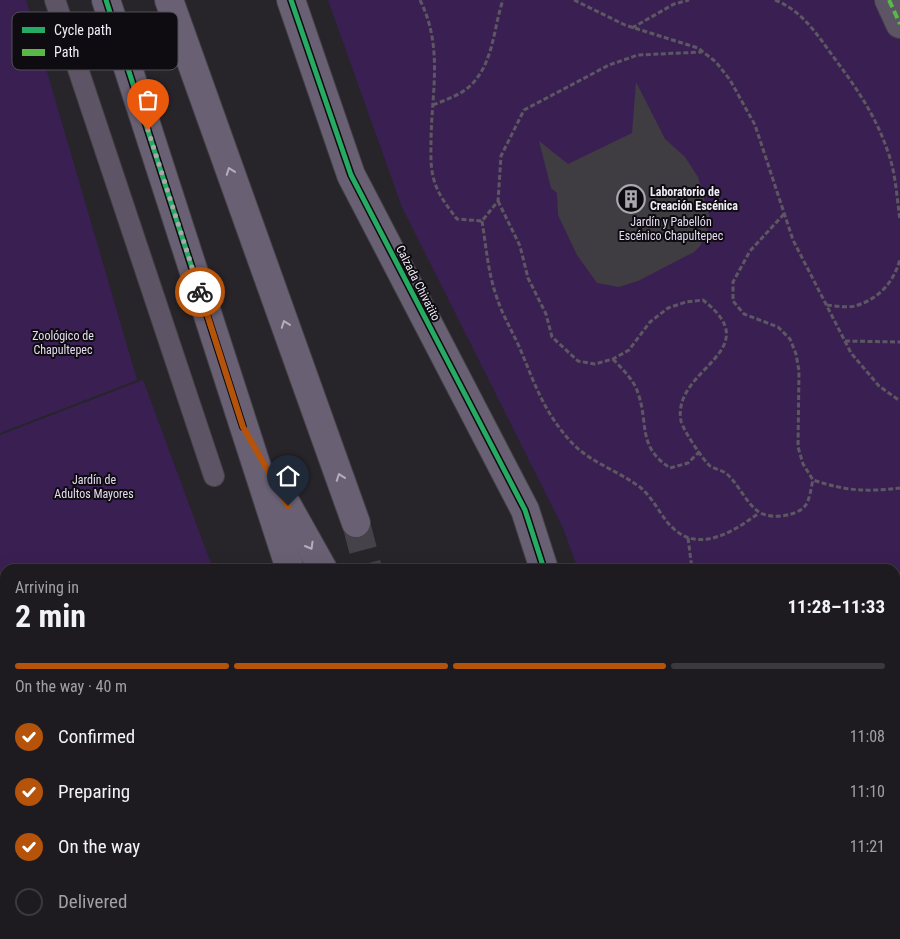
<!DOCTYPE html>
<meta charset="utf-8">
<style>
body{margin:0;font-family:"Roboto Condensed",sans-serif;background:#252429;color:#f1f3f6;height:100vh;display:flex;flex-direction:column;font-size:19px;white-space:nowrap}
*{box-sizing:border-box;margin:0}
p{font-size:16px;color:#a0a1a5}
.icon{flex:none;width:28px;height:28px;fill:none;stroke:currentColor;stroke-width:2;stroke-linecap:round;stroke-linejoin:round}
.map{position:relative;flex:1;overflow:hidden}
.details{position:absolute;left:0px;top:564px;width:900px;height:376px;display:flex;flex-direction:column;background:#1d1b20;border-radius:15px 15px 0 0;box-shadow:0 5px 20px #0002,0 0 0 1px #3b393e}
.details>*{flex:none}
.pin{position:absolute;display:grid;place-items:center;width:42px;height:42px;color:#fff;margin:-51px -21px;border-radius:50% 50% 50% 0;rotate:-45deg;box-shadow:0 0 5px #0007}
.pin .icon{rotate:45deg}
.courier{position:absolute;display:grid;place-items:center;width:50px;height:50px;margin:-25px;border:4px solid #b45309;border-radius:50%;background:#fff;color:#222;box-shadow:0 1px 6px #0007}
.headline em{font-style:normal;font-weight:700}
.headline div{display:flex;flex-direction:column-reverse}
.headline{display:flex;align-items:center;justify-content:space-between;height:85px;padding:0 15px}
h1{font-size:32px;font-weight:700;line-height:38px}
.bar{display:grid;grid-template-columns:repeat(4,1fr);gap:8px 5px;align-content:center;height:60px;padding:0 15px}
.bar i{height:6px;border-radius:4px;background:#3b393e}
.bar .active{background:#b45309}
.bar p{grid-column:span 4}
ol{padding:0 15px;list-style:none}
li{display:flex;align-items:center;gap:15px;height:55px}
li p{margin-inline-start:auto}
li .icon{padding:5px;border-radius:50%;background:#b45309;color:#fff;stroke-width:4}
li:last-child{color:#a0a1a5}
li i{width:28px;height:28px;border:2px solid #3b393e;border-radius:50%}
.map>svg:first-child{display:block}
.green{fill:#3a2052}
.building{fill:#3f3c42}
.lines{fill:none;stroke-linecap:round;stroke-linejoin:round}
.secondary-tunnel{stroke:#454249;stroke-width:28;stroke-dasharray:28 14;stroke-linecap:butt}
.lane-casing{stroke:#434146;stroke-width:22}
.street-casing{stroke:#434146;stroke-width:30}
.secondary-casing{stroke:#434146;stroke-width:30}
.path{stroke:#5d5762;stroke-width:3;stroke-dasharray:5 2.5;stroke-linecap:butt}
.lane{stroke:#5d5565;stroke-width:20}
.street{stroke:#5d5565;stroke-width:28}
.secondary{stroke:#696074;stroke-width:28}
.quiet{stroke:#58b947;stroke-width:4;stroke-dasharray:8 4;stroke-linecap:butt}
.cycleway-casing{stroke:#0e0b11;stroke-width:8}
.cycleway{stroke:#26ab63;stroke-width:5}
.oneway{stroke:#b4aebc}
.done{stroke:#aaa7af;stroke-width:5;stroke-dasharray:0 9}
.route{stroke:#b45309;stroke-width:6}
.labels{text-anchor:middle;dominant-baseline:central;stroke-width:4;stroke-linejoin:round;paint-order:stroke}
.poi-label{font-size:12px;font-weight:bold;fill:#f1edf7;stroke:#0e0b11;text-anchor:start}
.park-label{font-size:12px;fill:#e5dbf1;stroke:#0e0b11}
.street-label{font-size:12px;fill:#f1edf7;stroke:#0e0b11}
.key{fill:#0e0b11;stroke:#524f56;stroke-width:1}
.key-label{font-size:14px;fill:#f1edf7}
</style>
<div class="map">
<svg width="900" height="939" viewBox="0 0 900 939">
<rect width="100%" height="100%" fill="#27242a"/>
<!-- green -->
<g class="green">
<polygon points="0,0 26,0 137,380 0,433"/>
<polygon points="328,0 900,0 900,939 706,939 705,935 895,935 895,569 578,569 563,528 402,207"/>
<polygon points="143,380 213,569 5,569 5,935 348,935 349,939 0,939 0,435"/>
</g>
<!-- building -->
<polygon class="building" points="636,82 665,139 685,157 698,177 711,222 700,246 694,252 638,281 619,287 597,283 577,255 558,215 557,193 551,188 539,141 568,164 632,133"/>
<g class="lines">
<!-- secondary-tunnel -->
<polyline class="secondary-tunnel" points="356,523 368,569"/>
<defs>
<polyline id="lane" points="55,0 214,476"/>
<polyline id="street" points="889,0 900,24"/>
<g id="secondary">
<polyline points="106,0 290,569"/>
<polyline points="169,0 356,523"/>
<polyline points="291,0 351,175 525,510 544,569"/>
<polyline points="273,480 323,569"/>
<polyline points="412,935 414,939"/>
<polyline points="466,935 467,939"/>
<polyline points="516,935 518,939"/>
<polyline points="664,935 665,939"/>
</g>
</defs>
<!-- lane casing -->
<use href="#lane" class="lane-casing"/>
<!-- street casing -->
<use href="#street" class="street-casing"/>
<!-- secondary casing -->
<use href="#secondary" class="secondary-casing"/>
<!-- path -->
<g class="path">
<path d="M420 0C443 46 432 90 431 139 431 152 430 167 434 180 438 195 448 207 457 219L482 221 498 201 501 156 524 110 609 65 638 55 702 52"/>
<polyline points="574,0 625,25 698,48 716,62 730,80 755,125 793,240 851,353 879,386 900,401"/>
<path d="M775 0C803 11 818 36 835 59 858 90 877 118 889 155 896 176 897 199 900 220"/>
<polyline points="632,28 674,4 689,0"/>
<path d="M433 105C445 100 461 95 471 85 494 62 493 29 503 0"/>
<path d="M498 201 520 246 528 278 546 314 552 337 578 361 595 364 613 359 629 350 650 322 668 308 686 302 703 300C770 352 671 368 681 421 683 430 703 460 710 466 715 469 722 470 727 474 739 485 746 503 759 512 770 520 797 516 805 506 810 500 811 487 813 480"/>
<path d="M784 214 750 251 733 282V301L744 314 778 327 790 339 796 354 799 371 798 447 803 464 813 480C846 491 865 492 900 488"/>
<path d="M482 221C486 246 488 272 496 295 502 315 513 332 521 351 536 387 544 412 572 443 591 463 619 471 641 488 656 501 661 518 674 529 701 554 737 529 759 513"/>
<path d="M827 305C835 306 847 308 855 306 879 299 894 282 900 259"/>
<polyline points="845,341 900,342"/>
<path d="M613 359C623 370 634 380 638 393 649 425 637 446 670 468L688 463 700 451"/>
<polyline points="688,538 692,569"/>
<polyline points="895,852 900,851"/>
<polyline points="895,863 900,865"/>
</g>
<!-- lane -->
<use href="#lane" class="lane"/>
<!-- street -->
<use href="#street" class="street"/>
<!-- secondary -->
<use href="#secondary" class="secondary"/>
<!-- quiet -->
<polyline class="quiet" points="889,0 900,24"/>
<defs>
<g id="cycleway">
<polyline points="106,0 243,427"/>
<polyline points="291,0 351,175 525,510 544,569"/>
</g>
</defs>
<!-- cycleway casing -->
<use href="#cycleway" class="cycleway-casing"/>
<!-- cycleway -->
<use href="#cycleway" class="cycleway"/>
</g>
<!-- one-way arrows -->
<defs><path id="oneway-chevron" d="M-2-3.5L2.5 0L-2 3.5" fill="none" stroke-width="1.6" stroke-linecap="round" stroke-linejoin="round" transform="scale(1.25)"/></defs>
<g class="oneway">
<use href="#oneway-chevron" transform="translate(230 171) rotate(-110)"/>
<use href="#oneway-chevron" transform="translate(285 324) rotate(-110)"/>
<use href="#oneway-chevron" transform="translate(340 477) rotate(-110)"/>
<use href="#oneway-chevron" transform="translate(310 546) rotate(60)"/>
</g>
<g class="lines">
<!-- done -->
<polyline class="done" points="148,130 200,292"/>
<!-- route -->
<polyline class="route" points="200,292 243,427 288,506"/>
</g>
<!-- icons -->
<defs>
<symbol id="building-ring" viewBox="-11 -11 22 22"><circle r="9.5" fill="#0e0b11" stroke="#aaa7af" stroke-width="1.5"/><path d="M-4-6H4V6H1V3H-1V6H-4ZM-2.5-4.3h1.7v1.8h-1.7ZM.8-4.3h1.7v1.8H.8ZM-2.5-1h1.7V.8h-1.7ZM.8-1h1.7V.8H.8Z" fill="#aaa7af"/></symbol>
</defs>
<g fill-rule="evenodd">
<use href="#building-ring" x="615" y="183" width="32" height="32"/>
</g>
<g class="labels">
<!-- poi labels -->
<g class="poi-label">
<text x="650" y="192">Laboratorio de<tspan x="650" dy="14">Creación Escénica</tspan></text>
</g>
<!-- park labels -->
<g class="park-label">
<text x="671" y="222">Jardín y Pabellón<tspan x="671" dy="14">Escénico Chapultepec</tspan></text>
<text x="63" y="336">Zoológico de<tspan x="63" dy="14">Chapultepec</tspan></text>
<text x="94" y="480">Jardín de<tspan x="94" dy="14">Adultos Mayores</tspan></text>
</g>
<!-- street labels -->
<g class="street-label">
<text transform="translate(418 283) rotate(63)">Calzada Chivatito</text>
</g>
</g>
<!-- legend -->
<rect x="12" y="12" width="166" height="58" rx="8" class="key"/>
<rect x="22" y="27" width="23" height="6" fill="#26ab63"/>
<rect x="22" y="49" width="23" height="7" fill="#58b947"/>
<g class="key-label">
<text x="54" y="35">Cycle path</text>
<text x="54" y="57">Path</text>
</g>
</svg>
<div class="pin" style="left:148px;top:130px;background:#ea580c"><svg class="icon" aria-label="bag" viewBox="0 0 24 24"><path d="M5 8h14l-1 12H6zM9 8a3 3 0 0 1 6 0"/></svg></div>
<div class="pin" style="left:288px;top:506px;background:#1f2937"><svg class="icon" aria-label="home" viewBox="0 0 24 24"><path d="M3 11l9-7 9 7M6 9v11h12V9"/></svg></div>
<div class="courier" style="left:200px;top:292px"><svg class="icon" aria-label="bike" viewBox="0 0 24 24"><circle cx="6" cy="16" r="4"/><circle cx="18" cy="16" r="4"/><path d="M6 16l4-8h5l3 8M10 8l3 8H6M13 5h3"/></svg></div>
<section class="details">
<div class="headline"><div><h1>2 min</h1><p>Arriving in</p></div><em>11:28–11:33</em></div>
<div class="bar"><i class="active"></i><i class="active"></i><i class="active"></i><i></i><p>On the way · 40 m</p></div>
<ol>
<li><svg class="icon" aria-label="check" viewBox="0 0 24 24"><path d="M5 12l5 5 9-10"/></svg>Confirmed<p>11:08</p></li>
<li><svg class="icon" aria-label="check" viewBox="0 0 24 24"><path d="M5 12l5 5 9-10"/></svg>Preparing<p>11:10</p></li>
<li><svg class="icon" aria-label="check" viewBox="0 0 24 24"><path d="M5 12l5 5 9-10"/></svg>On the way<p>11:21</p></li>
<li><i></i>Delivered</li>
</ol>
</section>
</div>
